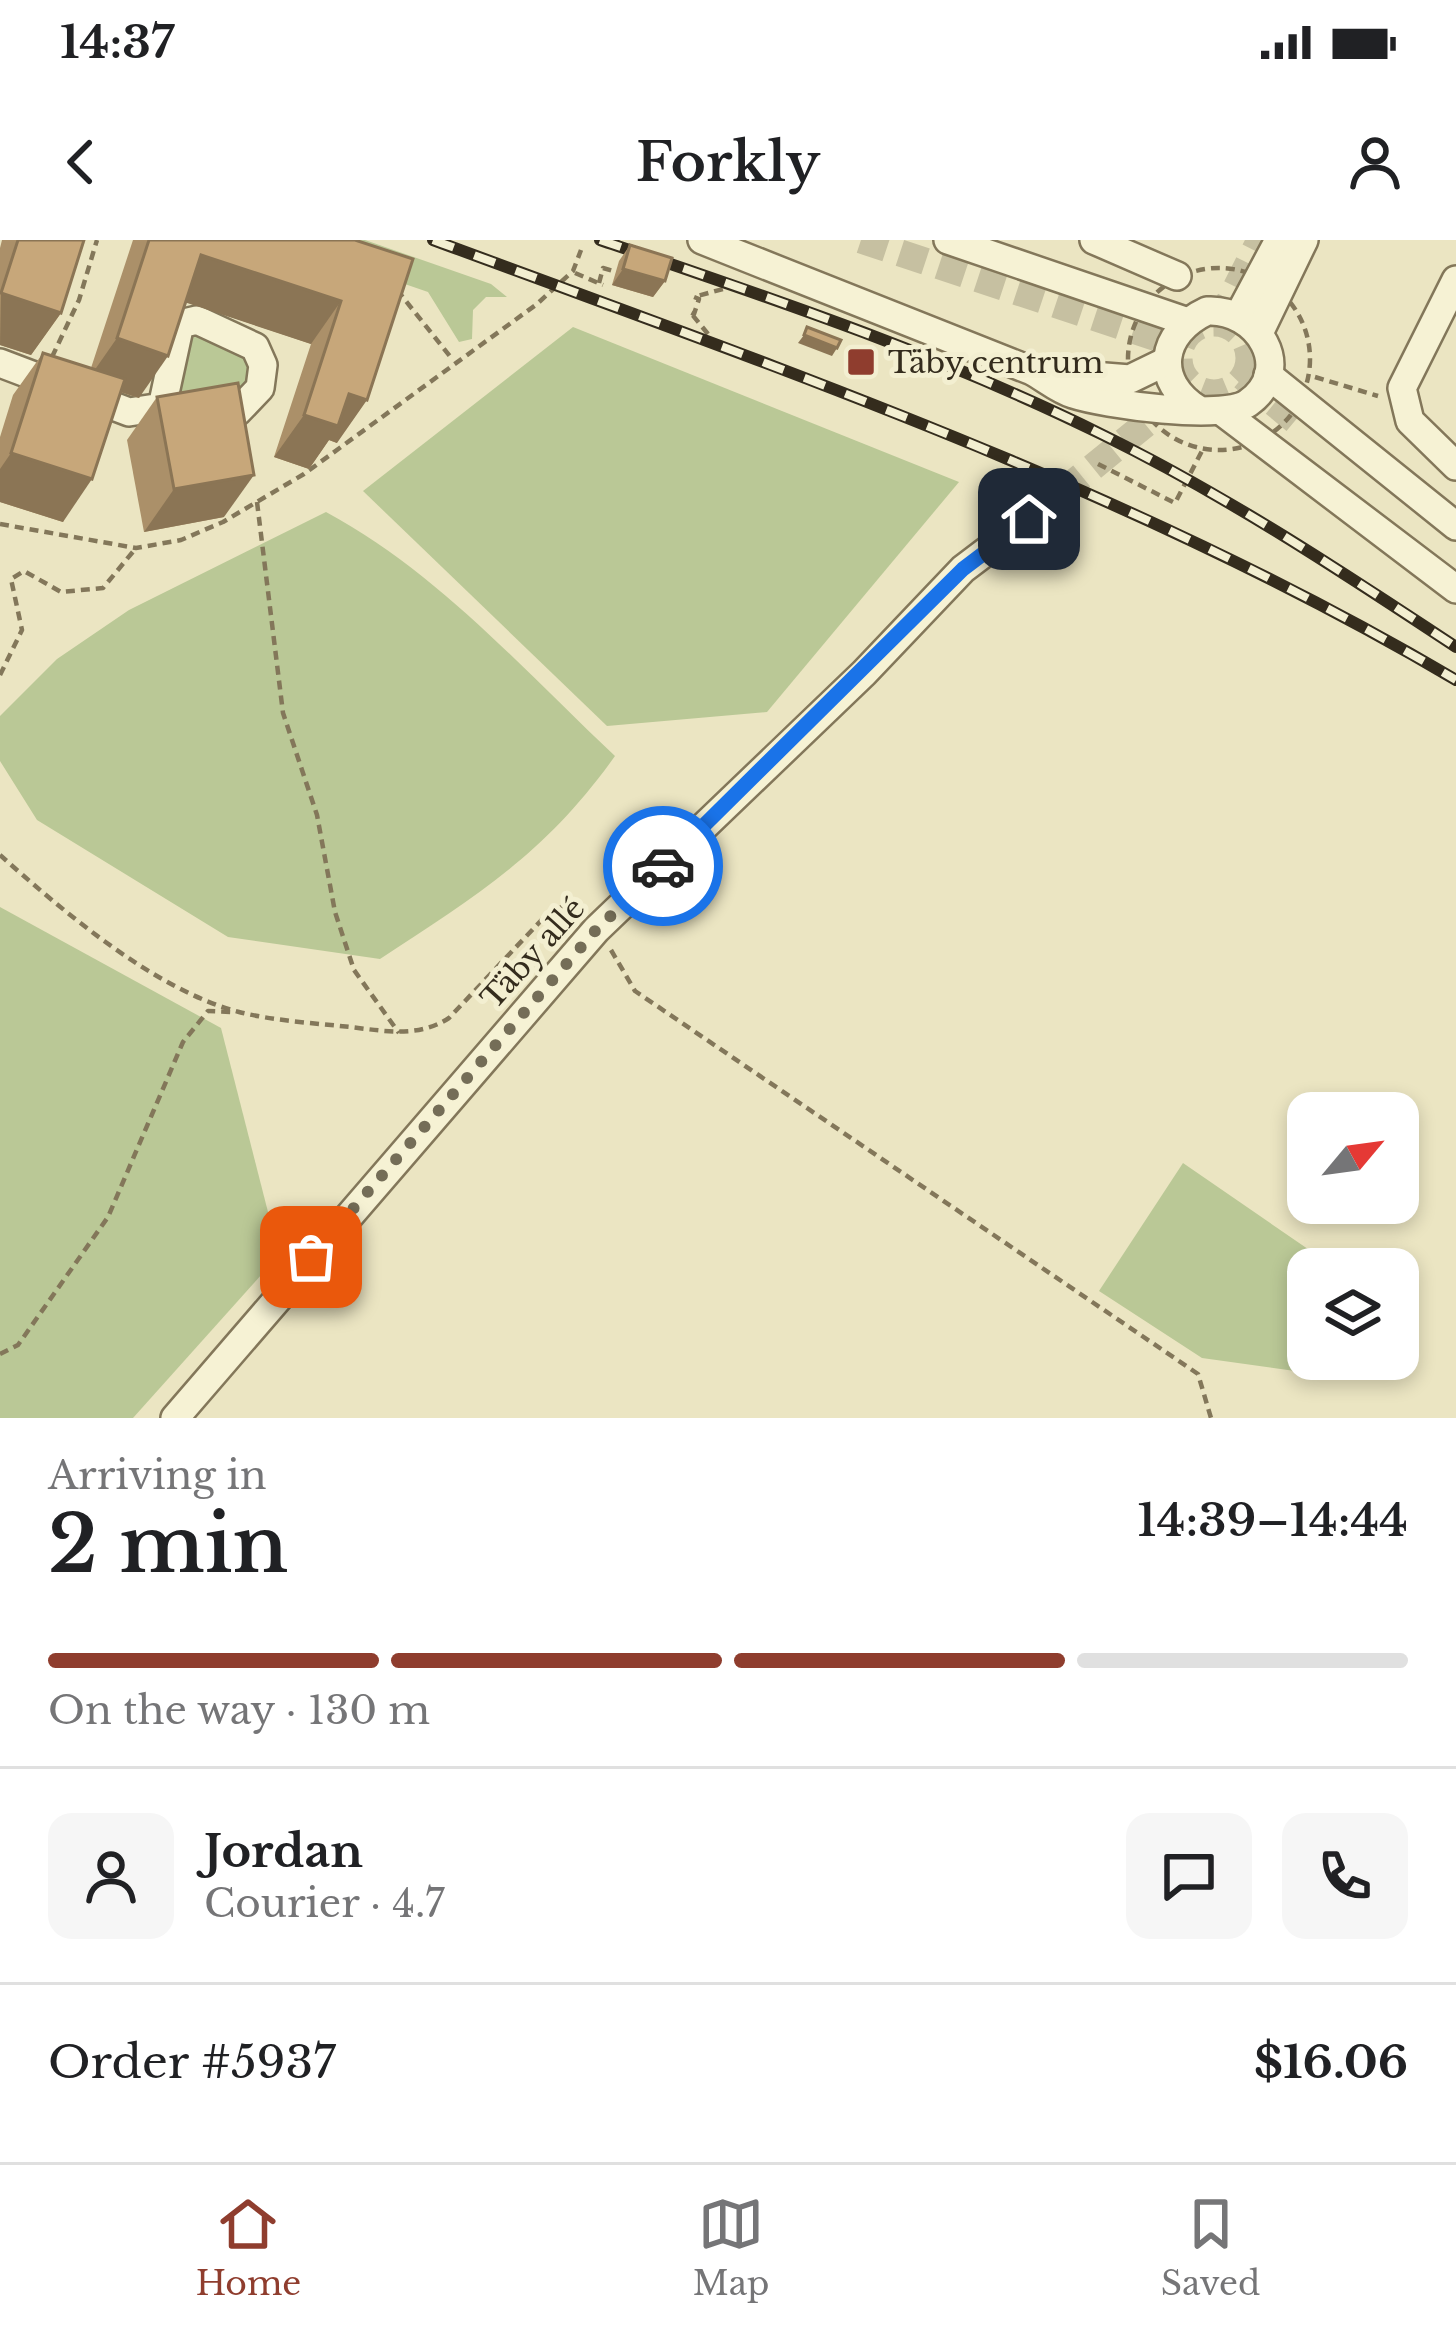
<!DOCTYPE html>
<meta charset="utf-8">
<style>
body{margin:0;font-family:"Libre Baskerville",serif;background:#f6f6f6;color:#202124;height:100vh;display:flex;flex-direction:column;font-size:45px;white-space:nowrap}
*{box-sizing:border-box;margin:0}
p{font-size:39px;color:#757577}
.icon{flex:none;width:66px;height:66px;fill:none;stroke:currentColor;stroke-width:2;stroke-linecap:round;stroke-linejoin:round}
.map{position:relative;height:1178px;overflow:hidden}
.sheet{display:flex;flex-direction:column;background:#fff;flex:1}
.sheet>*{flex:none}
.needle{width:78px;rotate:61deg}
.controls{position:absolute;left:1287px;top:852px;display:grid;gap:24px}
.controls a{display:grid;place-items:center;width:132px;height:132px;border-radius:24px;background:#fff;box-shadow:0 6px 18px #0003;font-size:60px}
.pin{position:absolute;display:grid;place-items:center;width:102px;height:102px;color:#fff;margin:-51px;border-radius:24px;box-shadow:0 6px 18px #0006}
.courier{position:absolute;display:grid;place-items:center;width:120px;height:120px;margin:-60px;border:9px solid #1a73e8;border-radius:50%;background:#fff;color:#222;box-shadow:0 3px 15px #0007}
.overview em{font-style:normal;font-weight:600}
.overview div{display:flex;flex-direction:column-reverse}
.overview{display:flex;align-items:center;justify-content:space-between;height:204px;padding:0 48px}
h1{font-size:78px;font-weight:600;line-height:90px}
.bar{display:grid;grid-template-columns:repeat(4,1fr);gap:18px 12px;align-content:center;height:144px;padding:0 48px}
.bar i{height:15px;border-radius:9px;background:#e0e0e0}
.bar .active{background:#8f3d2e}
.bar p{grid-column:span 4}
.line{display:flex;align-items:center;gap:30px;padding:0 48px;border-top:3px solid #e0e0e0}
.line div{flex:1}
.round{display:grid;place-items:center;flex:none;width:126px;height:126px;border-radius:24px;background:#f6f6f6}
.status{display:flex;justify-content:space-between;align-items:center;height:84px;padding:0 60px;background:#fff;direction:ltr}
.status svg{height:33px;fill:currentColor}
header{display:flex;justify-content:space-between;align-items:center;height:156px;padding:0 48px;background:#fff;font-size:54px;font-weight:600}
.tab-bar{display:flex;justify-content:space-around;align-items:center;height:168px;border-top:3px solid #e0e0e0;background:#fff;font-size:33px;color:#757577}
.tab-bar a{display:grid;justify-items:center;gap:6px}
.tab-bar .active{color:#8f3d2e}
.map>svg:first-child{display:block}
.green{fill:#bac896}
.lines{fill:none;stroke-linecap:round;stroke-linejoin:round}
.minor-tunnel{stroke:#c6c0a1;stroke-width:27;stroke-dasharray:27 14;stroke-linecap:butt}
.minor-casing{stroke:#83775a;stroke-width:32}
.path{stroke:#83775a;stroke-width:4.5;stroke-dasharray:9 6;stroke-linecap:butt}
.minor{stroke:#f6f2d4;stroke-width:27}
.rail-casing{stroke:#342c1d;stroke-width:12}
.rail{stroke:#f3efd1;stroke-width:8;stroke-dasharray:22;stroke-linecap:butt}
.wall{fill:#ab9069}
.shaded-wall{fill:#8b7555}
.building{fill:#c7a77a;stroke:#8b7555;stroke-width:3}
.done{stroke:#746d57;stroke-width:12;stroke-dasharray:0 21.6}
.route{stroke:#1a73e8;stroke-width:15}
.poi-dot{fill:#8f3d2e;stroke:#f3efd1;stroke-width:4.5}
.labels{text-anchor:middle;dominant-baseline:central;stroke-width:10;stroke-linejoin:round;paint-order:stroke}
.poi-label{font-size:30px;fill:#342c1d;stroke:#f3efd1;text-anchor:start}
.street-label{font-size:30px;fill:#342c1d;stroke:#f3efd1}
</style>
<div class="status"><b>14:37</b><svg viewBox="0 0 49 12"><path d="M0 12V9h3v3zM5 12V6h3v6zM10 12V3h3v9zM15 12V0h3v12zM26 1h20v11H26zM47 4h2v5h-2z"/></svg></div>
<header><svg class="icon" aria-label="back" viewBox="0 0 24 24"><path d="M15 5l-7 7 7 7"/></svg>Forkly<svg class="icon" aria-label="person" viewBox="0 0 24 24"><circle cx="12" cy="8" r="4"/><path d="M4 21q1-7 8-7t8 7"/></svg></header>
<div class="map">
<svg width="1456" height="1178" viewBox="0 0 1456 1178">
<rect width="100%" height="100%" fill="#ebe5c2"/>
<!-- green -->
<g class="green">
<polygon points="277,0 365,0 491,44 507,57 486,57 473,70 472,99 459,102 428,52"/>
<polygon points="573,87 959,242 767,472 607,486 363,251"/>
<polygon points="200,90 252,121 248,146 232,165 170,160 191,93"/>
<path d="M326 272C439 333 522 429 615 516 546 613 478 655 380 719L228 697 37 580 0 521V476L57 419 129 370Z"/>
<polygon points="0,667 221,788 279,1015 133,1178 0,1178"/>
<polygon points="1183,923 1337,1029 1308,1029 1308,1119 1326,1119 1316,1134 1202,1118 1099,1051"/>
</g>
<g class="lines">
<!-- minor-tunnel -->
<g class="minor-tunnel">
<polyline points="861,0 1181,106"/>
<circle cx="1214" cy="118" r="35"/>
<polyline points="1218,84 1260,0"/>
<polyline points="1243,137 1298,183"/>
<polyline points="1029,279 1175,160"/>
</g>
<defs>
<g id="minor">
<path d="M702 0 1032 131C1045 138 1059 150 1073 154 1103 164 1223 181 1248 163 1296 129 1257 68 1207 71 1160 93 1152 141 1199 170"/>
<polyline points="948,0 1185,81"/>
<polyline points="1094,0 1177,36"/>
<polyline points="1456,40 1402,148 1410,181 1456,226"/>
<polyline points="1239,75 1279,0"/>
<polyline points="1260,91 1304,0"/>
<polyline points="0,123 129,172 162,167 210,180 237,172 260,148 263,125 255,107 197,80 180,84 162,167"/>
<polyline points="1042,132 1130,139 1165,122"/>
<polyline points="1268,135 1456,286"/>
<polyline points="1224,173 1456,349"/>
<polyline points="175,1178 596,690 864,433 963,329 1029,279"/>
</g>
</defs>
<!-- minor casing -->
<use href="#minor" class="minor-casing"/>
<!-- path -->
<g class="path">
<circle cx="1219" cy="119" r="91"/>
<polyline points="575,33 603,45"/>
<polyline points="599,43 603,28 617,32"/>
<polyline points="397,50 453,120"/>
<polyline points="708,94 690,72 694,74 699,59 694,57 723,49"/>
<polyline points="52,117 79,60 97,0"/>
<polyline points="1315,137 1378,156"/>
<polyline points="1098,224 1175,263 1203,209"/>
<polyline points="257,262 283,473 317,575 335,672 354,730 399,793"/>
<polyline points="0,284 136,308 181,300 223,282 304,234 537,64 573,31 581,10"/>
<polyline points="0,435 22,390 11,339 24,331 61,352 103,348 136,308"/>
<path d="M0 615C64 672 155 750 239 772 275 781 314 783 350 787 385 791 418 798 449 778L551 670 566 666 574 672"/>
<polyline points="611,710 635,751 1198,1134 1211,1178"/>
<polyline points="0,1114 18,1105 108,977 183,802 208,771 232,772"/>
</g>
<!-- minor -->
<use href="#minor" class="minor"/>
<defs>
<g id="rail">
<path d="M433 0C782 129 1134 250 1456 440"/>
<path d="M600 0C771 58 942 115 1103 195 1227 256 1341 331 1456 407"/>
</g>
</defs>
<!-- rail casing -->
<use href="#rail" class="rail-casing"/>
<!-- rail -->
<use href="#rail" class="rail"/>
</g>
<!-- wall -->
<g class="wall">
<polygon points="2,0 84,0 61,73 31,115 0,105 0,8"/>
<polygon points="133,0 355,0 337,203 329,200 309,229 274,217 311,104 186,62 139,158 120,152 63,282 0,262 0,197 13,155 43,113 91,128"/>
<polygon points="630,5 665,41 653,57 612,45 619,21"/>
<polygon points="157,157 224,277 144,292 127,200"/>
</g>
<!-- shaded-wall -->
<g class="shaded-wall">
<polygon points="201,15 341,61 311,104 172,58"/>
<polygon points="623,29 665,41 653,57 612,45"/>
<polygon points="1,53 61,73 31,115 0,105"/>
<polygon points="804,95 837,108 832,116 798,103"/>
<polygon points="117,98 168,116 139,158 87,141"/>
<polygon points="349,154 367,160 337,203 329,200 309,229 274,217 304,175"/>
<polygon points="11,213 92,239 63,282 0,262 0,229"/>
<polygon points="254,235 224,277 144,292 174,249"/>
</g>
<!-- building -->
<g class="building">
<polygon points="18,0 84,0 61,73 1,53"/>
<polygon points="149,0 355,0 413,19 367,160 349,154 338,186 304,175 341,61 201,15 168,116 117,98"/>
<polygon points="630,5 672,18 665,41 623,29"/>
<polygon points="807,87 841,100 837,108 804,95"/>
<polygon points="43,113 125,139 92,239 11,213"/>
<polygon points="238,143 254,235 174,249 157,157"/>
</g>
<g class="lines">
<!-- done -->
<polyline class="done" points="311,1017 596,690 663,626"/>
<!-- route -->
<polyline class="route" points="663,626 963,329 1029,279"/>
</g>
<!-- markers -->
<rect class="poi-dot" x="846" y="107" width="30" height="30" rx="6"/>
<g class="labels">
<!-- poi labels -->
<g class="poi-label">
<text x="888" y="122">Täby centrum</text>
</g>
<!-- street labels -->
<g class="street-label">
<text transform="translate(533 713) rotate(-48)">Täby allé</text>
</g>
</g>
</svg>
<div class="controls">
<a><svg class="needle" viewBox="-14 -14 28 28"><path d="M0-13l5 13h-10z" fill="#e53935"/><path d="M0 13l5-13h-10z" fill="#757577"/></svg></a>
<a><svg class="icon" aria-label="layers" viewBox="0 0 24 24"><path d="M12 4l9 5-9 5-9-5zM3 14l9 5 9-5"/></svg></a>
</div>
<div class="pin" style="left:311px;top:1017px;background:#ea580c"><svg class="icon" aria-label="bag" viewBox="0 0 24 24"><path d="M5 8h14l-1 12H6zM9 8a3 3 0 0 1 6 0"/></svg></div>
<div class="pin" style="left:1029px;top:279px;background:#1f2937"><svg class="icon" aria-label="home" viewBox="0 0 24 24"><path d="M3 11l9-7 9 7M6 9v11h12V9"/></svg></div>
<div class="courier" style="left:663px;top:626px"><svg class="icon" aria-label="car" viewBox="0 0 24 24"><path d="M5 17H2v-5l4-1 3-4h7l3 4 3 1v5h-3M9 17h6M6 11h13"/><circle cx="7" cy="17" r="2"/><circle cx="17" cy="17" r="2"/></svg></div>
</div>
<section class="sheet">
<div class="overview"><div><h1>2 min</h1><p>Arriving in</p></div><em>14:39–14:44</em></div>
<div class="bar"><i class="active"></i><i class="active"></i><i class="active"></i><i></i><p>On the way · 130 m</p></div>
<div class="line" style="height:216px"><a class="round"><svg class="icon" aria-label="person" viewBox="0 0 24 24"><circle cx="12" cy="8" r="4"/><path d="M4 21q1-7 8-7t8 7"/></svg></a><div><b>Jordan</b><p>Courier · 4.7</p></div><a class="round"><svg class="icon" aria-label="chat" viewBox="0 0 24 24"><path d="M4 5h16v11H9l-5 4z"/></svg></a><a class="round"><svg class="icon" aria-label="phone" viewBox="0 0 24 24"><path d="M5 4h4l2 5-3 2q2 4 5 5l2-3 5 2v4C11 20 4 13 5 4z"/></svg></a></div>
<div class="line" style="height:156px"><div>Order #5937</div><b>$16.06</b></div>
</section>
<nav class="tab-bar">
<a class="active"><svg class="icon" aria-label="home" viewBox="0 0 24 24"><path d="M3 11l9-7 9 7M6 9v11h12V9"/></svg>Home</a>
<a><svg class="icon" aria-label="map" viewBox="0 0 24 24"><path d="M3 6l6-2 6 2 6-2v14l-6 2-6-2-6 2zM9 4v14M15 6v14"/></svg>Map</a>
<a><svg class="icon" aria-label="saved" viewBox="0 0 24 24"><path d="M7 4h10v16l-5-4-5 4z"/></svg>Saved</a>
</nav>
